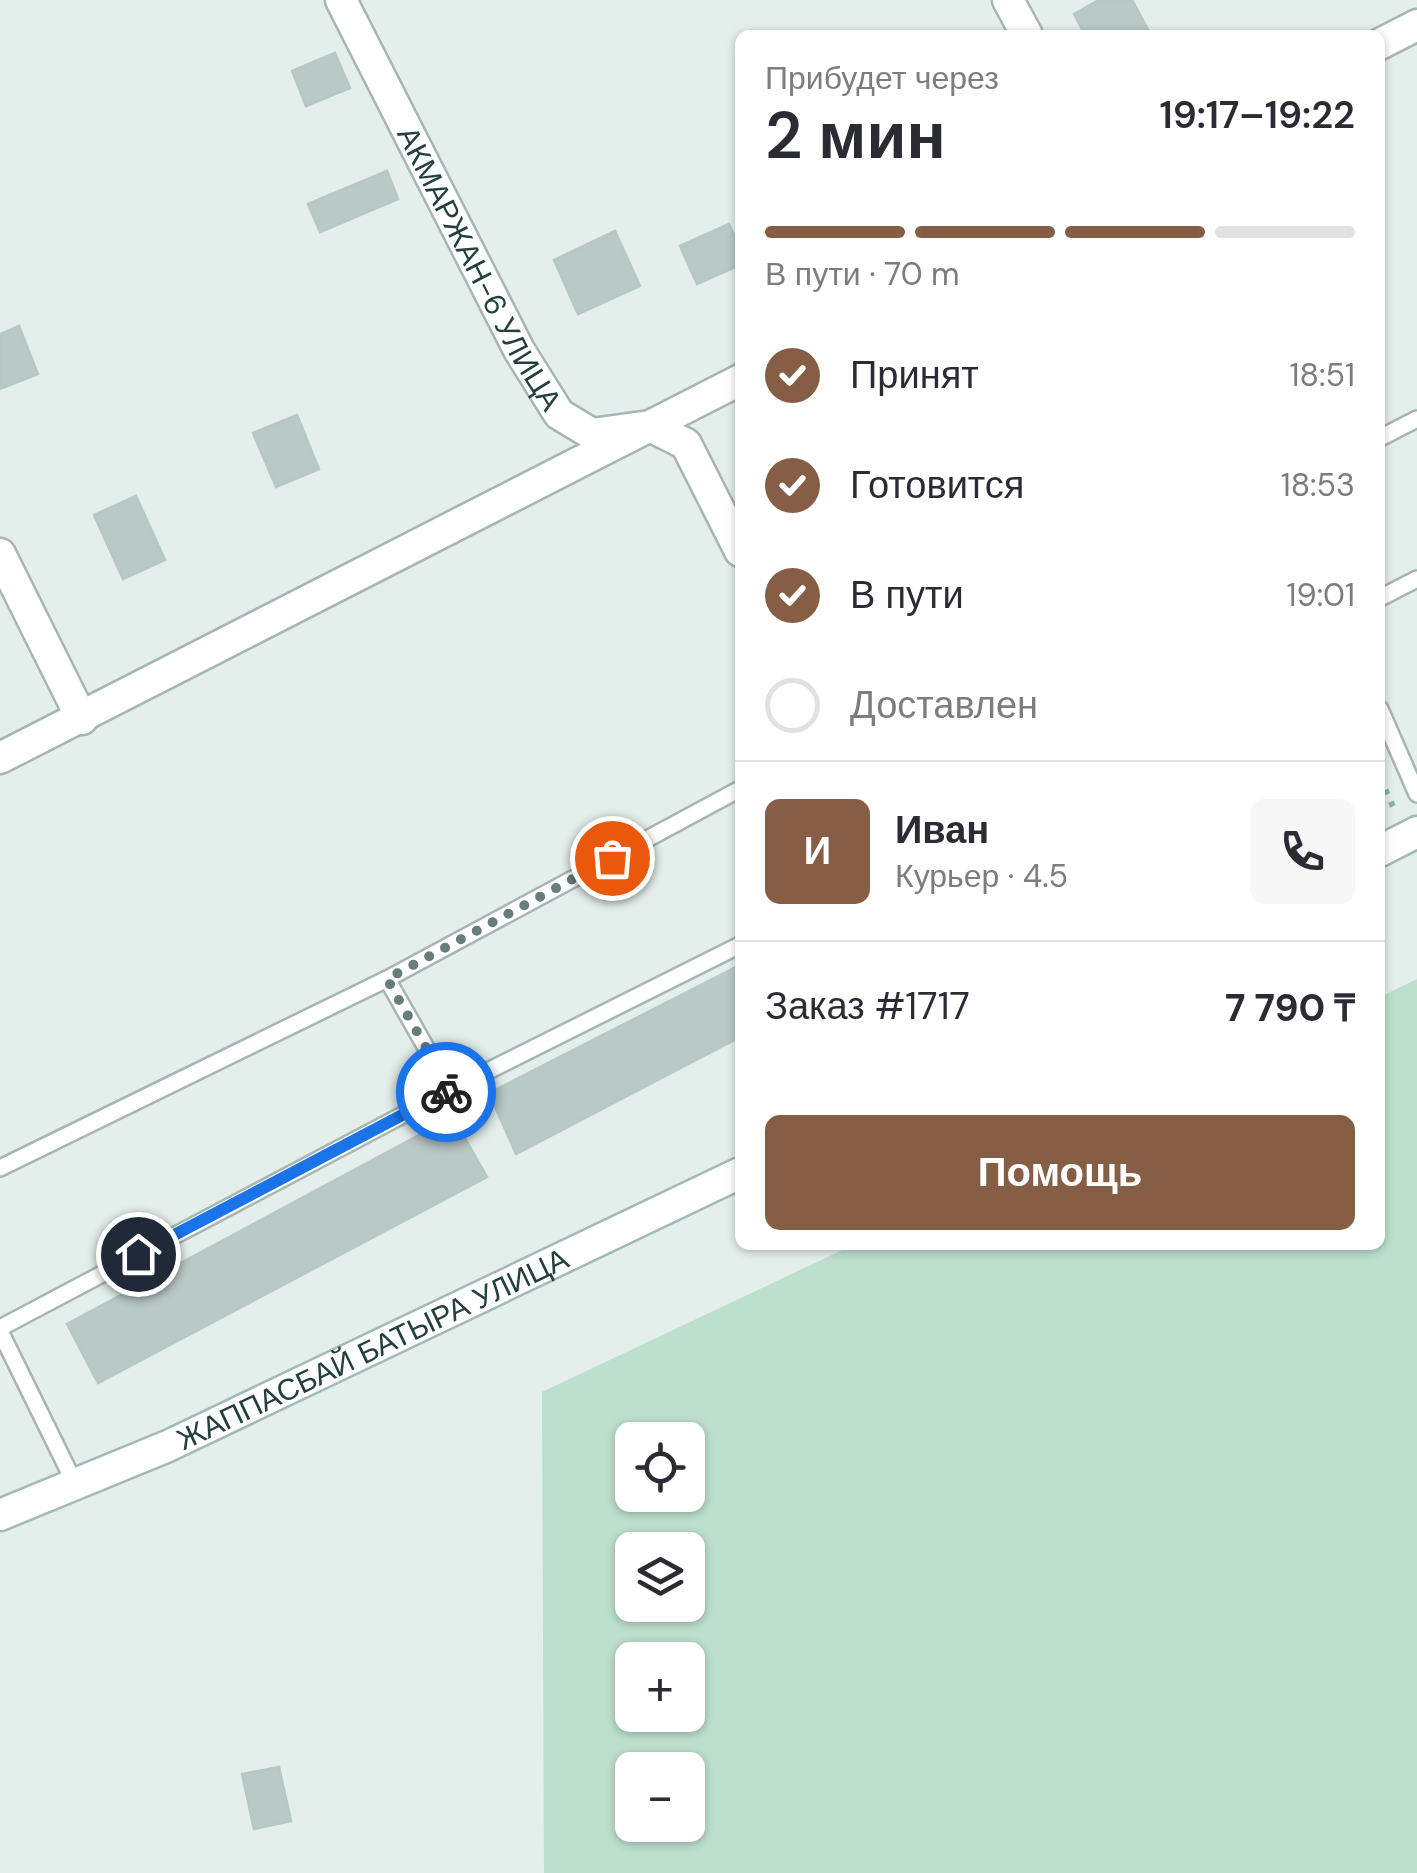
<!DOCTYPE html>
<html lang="ru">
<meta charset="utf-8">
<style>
body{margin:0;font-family:"DM Sans",sans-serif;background:#f7f7f7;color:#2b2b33;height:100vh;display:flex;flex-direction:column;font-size:38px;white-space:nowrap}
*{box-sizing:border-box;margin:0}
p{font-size:32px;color:#7c7c81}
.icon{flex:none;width:55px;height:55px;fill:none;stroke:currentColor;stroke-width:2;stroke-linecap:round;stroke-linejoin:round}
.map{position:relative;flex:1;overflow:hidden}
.details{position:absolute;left:735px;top:30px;width:650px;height:1220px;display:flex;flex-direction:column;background:#fff;border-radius:15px;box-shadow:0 2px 8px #0004}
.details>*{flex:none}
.controls{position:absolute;left:615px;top:1422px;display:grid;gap:20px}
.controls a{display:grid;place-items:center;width:90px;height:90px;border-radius:15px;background:#fff;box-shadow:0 2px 8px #0004;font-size:50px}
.pin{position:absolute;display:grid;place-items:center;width:85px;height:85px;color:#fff;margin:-42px;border:5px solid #fff;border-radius:50%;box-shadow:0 2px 10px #0007}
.courier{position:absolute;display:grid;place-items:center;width:100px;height:100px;margin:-50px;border:8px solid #1a73e8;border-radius:50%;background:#fff;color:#222;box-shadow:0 2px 12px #0007}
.head em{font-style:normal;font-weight:600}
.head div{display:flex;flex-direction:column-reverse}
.head{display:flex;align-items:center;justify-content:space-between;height:170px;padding:0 30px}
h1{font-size:65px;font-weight:600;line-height:75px}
.bar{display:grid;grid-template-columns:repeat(4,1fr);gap:15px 10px;align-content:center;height:120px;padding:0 30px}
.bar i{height:12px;border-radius:8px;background:#e1e1e2}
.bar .on{background:#855e45}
.bar p{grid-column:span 4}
.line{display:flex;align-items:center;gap:25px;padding:0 30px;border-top:2px solid #e1e1e2}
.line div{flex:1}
.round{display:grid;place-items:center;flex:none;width:105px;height:105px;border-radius:15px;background:#f7f7f7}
ol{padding:0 30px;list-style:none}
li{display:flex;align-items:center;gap:30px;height:110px}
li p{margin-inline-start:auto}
li .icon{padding:10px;border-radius:50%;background:#855e45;color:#fff;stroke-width:4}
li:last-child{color:#7c7c81}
li i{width:55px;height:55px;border:5px solid #e1e1e2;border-radius:50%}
.primary-button{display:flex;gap:20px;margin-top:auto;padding:20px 30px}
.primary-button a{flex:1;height:115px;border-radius:15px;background:#855e45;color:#fff;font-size:40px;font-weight:600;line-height:115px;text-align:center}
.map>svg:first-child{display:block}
.green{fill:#bddfcd;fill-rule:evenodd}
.building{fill:#b9c9c5;stroke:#b6c8c4;stroke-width:2.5}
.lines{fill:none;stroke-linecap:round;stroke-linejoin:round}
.lane-casing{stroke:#a6b6b4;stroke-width:20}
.street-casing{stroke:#a6b6b4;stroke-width:35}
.secondary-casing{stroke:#a2bab6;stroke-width:35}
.path{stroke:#84b2ac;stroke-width:6;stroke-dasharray:5 8;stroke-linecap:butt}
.lane{stroke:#fff;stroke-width:15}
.street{stroke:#fff;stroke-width:30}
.secondary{stroke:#fff;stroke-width:30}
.done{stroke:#677d7b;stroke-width:10;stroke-dasharray:0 18}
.route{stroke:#1a73e8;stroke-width:12}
.labels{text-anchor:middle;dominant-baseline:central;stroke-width:8;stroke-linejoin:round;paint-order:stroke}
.street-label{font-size:30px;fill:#23403e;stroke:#f5faf9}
</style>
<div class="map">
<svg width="1417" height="1873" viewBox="0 0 1417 1873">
<rect width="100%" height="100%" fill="#e4eeeb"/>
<!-- green -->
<path class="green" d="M1417 979V1873H544L542 1392 853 1245H1380V997ZM632 1440H688V1495H632ZM632 1550H688V1605H632ZM632 1660H688V1715H632ZM632 1770H688V1825H632Z"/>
<!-- building -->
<g class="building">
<polygon points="1099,0 1132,0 1151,35 1085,35 1074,14"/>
<polygon points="335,53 350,88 306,106 292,71"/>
<polygon points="387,171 398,199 320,232 308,204"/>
<polygon points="729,224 740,248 740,265 697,284 680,246"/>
<polygon points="615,231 640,286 578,314 554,260"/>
<polygon points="19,326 38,374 0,389 0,334"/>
<polygon points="297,415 319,469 276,487 253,433"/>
<polygon points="136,496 165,560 123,579 94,515"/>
<polygon points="740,965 740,1037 516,1154 489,1093"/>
<polygon points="453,1117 487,1177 98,1383 67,1324"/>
<polygon points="279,1767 291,1821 254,1829 242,1774"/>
</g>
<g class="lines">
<defs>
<g id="lane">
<polyline points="1380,438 1417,419"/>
<polyline points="1380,598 1417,579"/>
<polyline points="1380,709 1417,794"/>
<polyline points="387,979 450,1090"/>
<polyline points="0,1168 387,979 740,789"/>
<polyline points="0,1328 450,1090 740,945"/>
<polyline points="0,1331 75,1484"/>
</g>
<g id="street">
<path id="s1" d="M341 0 519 350 559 414 592 434 650 426 686 444 740 551"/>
<polyline points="1008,0 1027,35"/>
<polyline points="1380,44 1417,25"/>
<polyline points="0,554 82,719"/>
<polyline points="0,758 740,380"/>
</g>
<g id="secondary">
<polyline points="1380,851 1417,832"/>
<path id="s2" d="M0 1515 168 1446 740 1173"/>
</g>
</defs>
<!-- lane casing -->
<use href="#lane" class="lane-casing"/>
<!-- street casing -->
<use href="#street" class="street-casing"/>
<!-- secondary casing -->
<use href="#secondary" class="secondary-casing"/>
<!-- path -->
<polyline class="path" points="1380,778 1396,813"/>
<!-- lane -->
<use href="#lane" class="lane"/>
<!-- street -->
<use href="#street" class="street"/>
<!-- secondary -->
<use href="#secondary" class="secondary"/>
</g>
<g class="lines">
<!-- done -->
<polyline class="done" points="446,1092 450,1090 387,979 612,858"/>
<!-- route -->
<polyline class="route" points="138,1254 446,1092"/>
</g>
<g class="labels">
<!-- street labels -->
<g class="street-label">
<text stroke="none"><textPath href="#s1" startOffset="302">АКМАРЖАН-6 УЛИЦА</textPath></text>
<text stroke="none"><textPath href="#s2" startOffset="408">ЖАППАСБАЙ БАТЫРА УЛИЦА</textPath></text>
</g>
</g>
</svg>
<div class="controls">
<a><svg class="icon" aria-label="locate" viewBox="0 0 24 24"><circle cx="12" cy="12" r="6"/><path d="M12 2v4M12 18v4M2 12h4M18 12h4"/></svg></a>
<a><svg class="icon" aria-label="layers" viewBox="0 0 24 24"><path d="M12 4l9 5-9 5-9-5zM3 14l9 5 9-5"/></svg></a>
<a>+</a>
<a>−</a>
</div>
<div class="pin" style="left:612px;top:858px;background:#ea580c"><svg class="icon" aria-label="bag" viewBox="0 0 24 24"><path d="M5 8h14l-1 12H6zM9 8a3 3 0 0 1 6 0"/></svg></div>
<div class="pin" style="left:138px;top:1254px;background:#1f2937"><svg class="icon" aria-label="home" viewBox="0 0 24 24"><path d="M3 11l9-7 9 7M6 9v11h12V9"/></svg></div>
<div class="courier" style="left:446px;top:1092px"><svg class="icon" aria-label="bike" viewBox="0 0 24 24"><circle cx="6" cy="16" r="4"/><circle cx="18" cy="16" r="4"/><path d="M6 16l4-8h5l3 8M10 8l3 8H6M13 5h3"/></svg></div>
<section class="details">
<div class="head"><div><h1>2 мин</h1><p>Прибудет через</p></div><em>19:17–19:22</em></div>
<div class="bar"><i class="on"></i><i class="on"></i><i class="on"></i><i></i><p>В пути · 70 m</p></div>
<ol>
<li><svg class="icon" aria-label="check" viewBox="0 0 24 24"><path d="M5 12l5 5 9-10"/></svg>Принят<p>18:51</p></li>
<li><svg class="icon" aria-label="check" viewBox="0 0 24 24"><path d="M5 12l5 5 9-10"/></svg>Готовится<p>18:53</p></li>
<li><svg class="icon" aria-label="check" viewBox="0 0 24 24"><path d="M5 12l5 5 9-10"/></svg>В пути<p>19:01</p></li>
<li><i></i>Доставлен</li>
</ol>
<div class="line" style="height:180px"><b class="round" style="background:#855e45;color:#fff">И</b><div><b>Иван</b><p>Курьер · 4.5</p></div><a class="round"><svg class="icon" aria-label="phone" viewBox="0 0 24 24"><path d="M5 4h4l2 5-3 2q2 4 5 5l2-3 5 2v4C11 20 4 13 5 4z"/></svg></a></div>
<div class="line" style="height:130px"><div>Заказ #1717</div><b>7 790 ₸</b></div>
<div class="primary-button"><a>Помощь</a></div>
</section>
</div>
